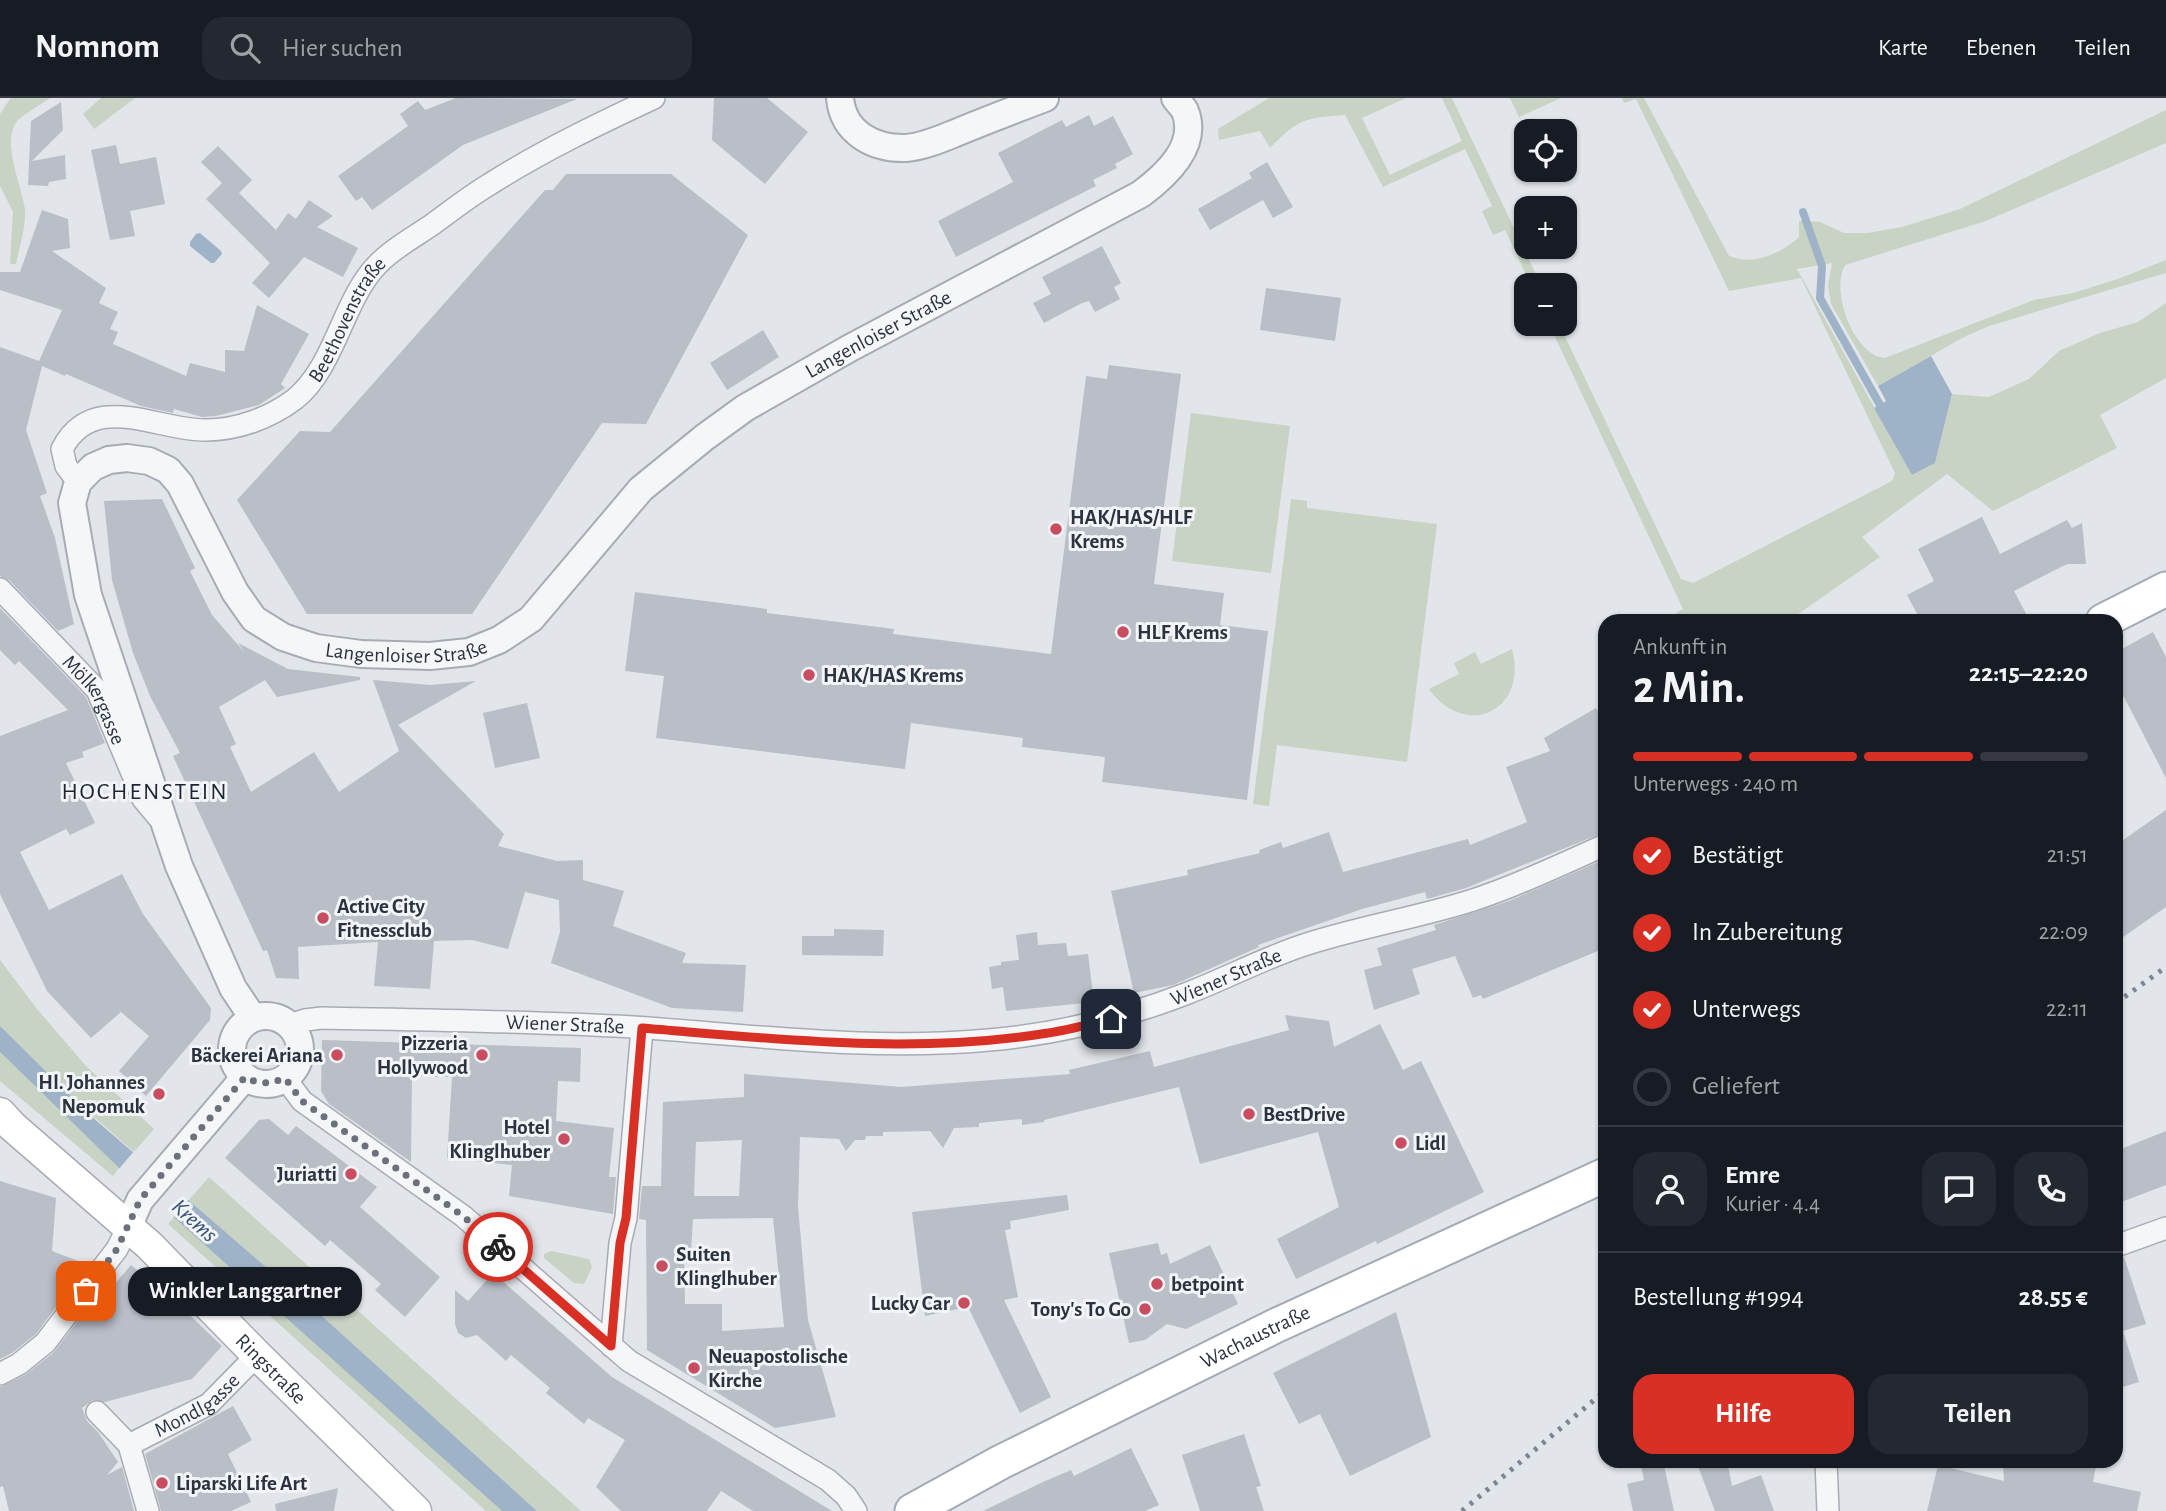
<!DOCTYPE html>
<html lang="de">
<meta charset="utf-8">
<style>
body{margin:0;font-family:"Alegreya Sans",sans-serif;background:#242831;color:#f1f3f6;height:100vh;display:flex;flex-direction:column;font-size:26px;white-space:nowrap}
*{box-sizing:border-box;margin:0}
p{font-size:23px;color:#9ea1a6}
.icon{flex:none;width:38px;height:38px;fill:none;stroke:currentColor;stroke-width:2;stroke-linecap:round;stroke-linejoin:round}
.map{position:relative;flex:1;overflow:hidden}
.drawer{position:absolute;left:1598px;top:516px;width:525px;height:854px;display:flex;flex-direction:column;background:#171b24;border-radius:21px;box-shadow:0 2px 5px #0004}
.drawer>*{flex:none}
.tools{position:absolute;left:1514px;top:21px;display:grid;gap:14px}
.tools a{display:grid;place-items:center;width:63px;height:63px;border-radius:14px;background:#171b24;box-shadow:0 2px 5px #0004;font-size:35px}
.pin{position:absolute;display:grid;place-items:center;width:60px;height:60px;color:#fff;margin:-30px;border-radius:14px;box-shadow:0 4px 10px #0006}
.courier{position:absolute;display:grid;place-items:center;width:70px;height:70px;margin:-35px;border:5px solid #d93025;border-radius:50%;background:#fff;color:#222;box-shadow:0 2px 9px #0007}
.bubble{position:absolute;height:49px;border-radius:21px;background:#171b24;box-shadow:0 2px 5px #0004;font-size:23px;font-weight:700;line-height:49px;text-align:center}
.summary em{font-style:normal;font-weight:700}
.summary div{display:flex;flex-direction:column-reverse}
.summary{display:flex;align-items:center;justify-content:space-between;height:119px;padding:0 35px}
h1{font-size:46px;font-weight:700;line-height:52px}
.bar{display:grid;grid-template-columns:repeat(4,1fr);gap:10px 7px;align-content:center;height:84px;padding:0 35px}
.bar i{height:9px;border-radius:5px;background:#363941}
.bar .active{background:#d93025}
.bar p{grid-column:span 4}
.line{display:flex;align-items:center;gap:18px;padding:0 35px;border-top:2px solid #363941}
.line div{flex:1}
.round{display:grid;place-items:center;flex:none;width:74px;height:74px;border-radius:21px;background:#242831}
ol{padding:0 35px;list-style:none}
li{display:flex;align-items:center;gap:21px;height:77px}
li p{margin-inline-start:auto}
li .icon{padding:7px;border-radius:50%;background:#d93025;color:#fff;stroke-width:4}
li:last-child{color:#9ea1a6}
li i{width:38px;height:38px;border:4px solid #363941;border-radius:50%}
.button{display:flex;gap:14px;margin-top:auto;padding:14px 35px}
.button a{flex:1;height:80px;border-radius:21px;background:#d93025;color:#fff;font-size:28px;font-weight:700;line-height:80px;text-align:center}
.button a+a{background:#242831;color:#f1f3f6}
header{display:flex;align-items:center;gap:42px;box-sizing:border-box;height:98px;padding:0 35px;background:#171b24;border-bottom:2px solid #363941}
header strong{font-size:33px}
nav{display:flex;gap:38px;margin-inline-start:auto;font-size:24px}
.search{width:490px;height:63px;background:#242831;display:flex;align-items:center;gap:18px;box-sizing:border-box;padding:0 24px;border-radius:21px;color:#9ea1a6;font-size:26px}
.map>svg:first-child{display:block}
.green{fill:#c8d3c4}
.water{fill:#9fb3c8}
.pier{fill:#e2e5ea}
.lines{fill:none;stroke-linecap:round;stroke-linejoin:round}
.stream{stroke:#9fb3c8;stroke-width:8}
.building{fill:#babec7;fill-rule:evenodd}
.minor-casing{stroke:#a7acb4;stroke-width:24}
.tertiary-casing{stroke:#a7acb4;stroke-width:30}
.secondary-casing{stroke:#a7acb4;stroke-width:33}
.primary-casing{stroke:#a2aab5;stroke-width:37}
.minor{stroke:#f5f6f8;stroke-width:21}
.tertiary{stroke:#f5f6f8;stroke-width:26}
.secondary{stroke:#fff;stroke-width:30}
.primary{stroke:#fff;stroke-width:33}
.rail{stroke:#7c8593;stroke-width:5;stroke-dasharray:3.5 7;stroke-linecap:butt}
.done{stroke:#6b717c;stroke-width:7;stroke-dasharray:0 12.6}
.route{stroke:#d93025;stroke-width:9}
.poi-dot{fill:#c94d60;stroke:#f2f4f7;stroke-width:2.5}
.labels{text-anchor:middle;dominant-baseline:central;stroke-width:6;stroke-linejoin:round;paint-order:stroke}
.street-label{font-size:21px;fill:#2b3341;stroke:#f2f4f7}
.poi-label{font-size:21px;font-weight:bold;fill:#2b3341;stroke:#f2f4f7;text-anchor:start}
.water-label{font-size:23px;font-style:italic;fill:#365274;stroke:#f2f4f7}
.quarter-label{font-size:24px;letter-spacing:2px;fill:#1d2432;stroke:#f2f4f7}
</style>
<header>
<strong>Nomnom</strong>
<div class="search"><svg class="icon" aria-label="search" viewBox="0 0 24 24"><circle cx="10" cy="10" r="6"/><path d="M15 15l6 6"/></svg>Hier suchen</div>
<nav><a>Karte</a><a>Ebenen</a><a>Teilen</a></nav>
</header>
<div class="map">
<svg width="2166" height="1413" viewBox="0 0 2166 1413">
<rect width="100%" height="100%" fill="#e2e5ea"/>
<!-- green -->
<g class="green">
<path d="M11 0H50C40 7 27 14 18 22 0 43 22 87 25 112 26 129 19 150 16 166H10L13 114 0 88V16Z"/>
<polygon points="101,0 135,0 94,31 83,16"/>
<path d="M1269 0H1406L1362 20 1390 77 1462 43 1442 0H1452L1541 187H1531L1505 132 1493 137 1482 113 1492 108 1465 51 1383 89 1345 17C1305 20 1298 21 1270 50L1260 33 1219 42 1218 31Z"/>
<polygon points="1510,0 1561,0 1519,19"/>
<path d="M1622 0H1644L1729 158C1754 168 1780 156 1799 139V123L1820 124 1844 135H1868L1902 129 1960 111 2166 12V45L1986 123 1845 167C1832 190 1848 238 1870 254 1874 258 1880 259 1885 260L2034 202 2073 195 2118 181 2166 162V175L1989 228 1962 240 1878 288 1831 206 1828 187 1832 165 1797 171 1912 377 1935 365 1952 296 1989 299 2029 281 2059 253 2100 235 2138 224 2166 205V280L2100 317 2117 350 1993 413 1947 376 1862 439 1880 459 1788 523H1662L1683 511 1549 226H1559L1681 481 1693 485 1892 383 1895 375 1801 180 1729 193 1636 1 1624 5Z"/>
<polygon points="1191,315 1290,328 1271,475 1172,463"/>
<polygon points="1291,401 1307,403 1307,410 1437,426 1407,664 1277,647 1269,708 1253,706"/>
<path d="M1512 551C1529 612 1466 643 1429 591L1459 576 1454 565 1475 554 1481 566Z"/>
<polygon points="0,862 37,911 86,968 154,1031 134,1054 55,985 0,928"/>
<polygon points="0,954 119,1070 113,1078 0,983"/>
<polygon points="209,1079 581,1413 537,1413 311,1208 188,1103"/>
<polygon points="175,1118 502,1413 486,1413 168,1126"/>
<polygon points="551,1153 589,1161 592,1169 584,1186 574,1185 544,1160 544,1156"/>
</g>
<!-- water -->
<g class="water">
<polygon points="200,135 221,153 222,156 214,165 211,165 190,148 190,144 196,136"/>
<polygon points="1931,258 1952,296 1935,365 1912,377 1874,310 1886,303 1878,288"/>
<polygon points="0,928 91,1018 311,1208 537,1413 502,1413 119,1070 0,954"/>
</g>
<!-- pier -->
<polygon class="pier" points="136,1051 190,1100 172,1121 117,1073"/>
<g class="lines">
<!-- stream -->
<polyline class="stream" points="1803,114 1822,168 1820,200 1880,307"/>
</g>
<!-- building -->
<g class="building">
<polygon points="456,0 577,1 463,47 372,112 362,99 356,103 338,78 408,28 400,16 418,3 425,12"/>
<polygon points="714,0 767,0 808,34 765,86 712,42"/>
<polygon points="61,4 63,32 32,63 65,57 66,81 49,84 48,88 28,87 31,23"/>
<polygon points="1089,17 1094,28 1113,18 1133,56 1115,66 1117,70 1093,82 1096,88 956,159 938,123 1013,84 998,55 1062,22 1066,29"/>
<polygon points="116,47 120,66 156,59 165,106 130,113 135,138 110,142 91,52"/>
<polygon points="218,48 252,82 239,95 276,132 288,115 296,121 309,102 333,118 317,129 358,150 343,179 304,159 269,200 252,185 270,165 206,101 222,85 201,64"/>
<polygon points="1267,64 1293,109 1273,120 1263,102 1210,132 1198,111 1252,80 1249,75"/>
<polygon points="566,76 671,76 748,137 646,326 602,325 472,516 307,516 237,402 300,333 330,334 545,92 553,92"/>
<polygon points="42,112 68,121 70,150 52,153 106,190 99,205 118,214 110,231 118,234 113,246 186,278 190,265 225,274 225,252 244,253 257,207 309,236 281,286 285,290 259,307 216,318 202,319 174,311 173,315 141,308 66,276 65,278 42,268 26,332 47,395 40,398 55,440 74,526 58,533 9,482 0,478 0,249 39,263 62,212 0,192 0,174 20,174"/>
<polygon points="1102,148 1121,185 1114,189 1120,201 1095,214 1089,203 1082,205 1044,225 1033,205 1051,196 1042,179"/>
<polygon points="1266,190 1341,200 1335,243 1260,232"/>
<polygon points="763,232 779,259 727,292 710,265"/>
<polygon points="1109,267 1181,276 1154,486 1224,495 1220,527 1268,533 1247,702 1102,684 1105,659 1022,649 1023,640 911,625 905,671 656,640 664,578 625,573 635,494 767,511 767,515 894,531 893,536 1051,556 1086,278 1107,281"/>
<polygon points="162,401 195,470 190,473 212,517 245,555 238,545 288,571 360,579 360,582 277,599 265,582 219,609 236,646 230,649 251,694 314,654 339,694 399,653 373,582 430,587 476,583 398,627 504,736 498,748 557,763 583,762 583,782 624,793 613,828 686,855 682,865 746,867 743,914 672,910 551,865 560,834 559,802 525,794 508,851 472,842 434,843 430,891 374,888 378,844 298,849 299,881 276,880 267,852 263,853 173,658 180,655 150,598 133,555 112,482 104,403"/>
<polygon points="1982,419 2000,456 2067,422 2072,430 2082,425 2086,466 2067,466 2014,493 2030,523 1921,523 1907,497 1934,483 1918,451"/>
<polygon points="0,510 86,599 105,645 82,654 84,659 66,665 95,725 70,737 66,731 20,754 49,812 122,776 143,816 211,910 210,922 146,998 119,973 149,938 121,914 91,940 47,893 0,796 0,638 68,612 19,563 15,567 0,552"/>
<polygon points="2153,534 2166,559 2166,680 2123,597 2116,601 2116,554"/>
<polygon points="527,605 540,660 495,670 483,615"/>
<polygon points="1596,610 1605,625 1605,734 1466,790 1427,801 1425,794 1362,811 1258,847 1259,849 1173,887 1134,895 1111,793 1188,777 1187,772 1260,755 1259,752 1281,744 1283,750 1329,734 1343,774 1468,741 1470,747 1527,724 1506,669 1550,653 1544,640"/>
<polygon points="2166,712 2166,809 2116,844 2116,747"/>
<polygon points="1605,761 1605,850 1483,901 1481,897 1473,900 1455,858 1412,871 1420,896 1374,912 1364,872 1382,867 1377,850 1436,832 1434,827 1509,803"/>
<polygon points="834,831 884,832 883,858 802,857 802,838 834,838"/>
<polygon points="1037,834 1038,847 1066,845 1068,858 1088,856 1094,904 1006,913 1003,889 992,891 989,869 1001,867 1001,864 1019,862 1016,837"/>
<path d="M1285 917 1329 923 1334 949 1380 926 1403 972 1421 963 1484 1094 1377 1146 1376 1143 1296 1181 1277 1141 1339 1109 1318 1034 1200 1066 1179 989 1044 1022V1024L1022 1027V1021L979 1025V1029L954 1030 943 1050 930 1033 883 1034V1038H866L865 1042H855L846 1053 839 1041 800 1039 798 1108 808 1222 836 1319 775 1330 647 1252 646 1122 639 1121 642 1088H661L663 1004 744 999V976L901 989 1070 976 1069 972 1150 953 1154 969 1289 932ZM742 1042 739 1098H694L696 1044ZM773 1120 784 1229 722 1233V1206H685L684 1152 691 1153 693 1121Z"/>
<polygon points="322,942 581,950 580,984 558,983 556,1023 614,1030 609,1079 616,1079 613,1116 509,1098 512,1067 447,1060 452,979 412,978 411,1064 329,1006 321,993"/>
<polygon points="269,1021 288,1037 296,1028 377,1089 360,1109 440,1179 405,1219 375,1192 381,1186 330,1142 325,1148 225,1060 259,1022"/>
<polygon points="2166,1033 2166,1087 2116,1106 2116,1053"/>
<polygon points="0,1083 56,1100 52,1153 78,1163 65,1193 67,1194 36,1236 12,1255 0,1261"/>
<polygon points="1067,1097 1069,1112 1010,1123 1011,1131 1005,1132 1018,1199 1004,1202 1051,1299 1020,1315 968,1209 925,1218 912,1114"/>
<polygon points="1158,1145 1161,1157 1167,1155 1170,1166 1210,1147 1238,1206 1186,1231 1167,1226 1145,1242 1129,1245 1109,1155"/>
<polygon points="2124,1159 2146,1226 2123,1233 2139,1284 2116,1291 2116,1161"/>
<polygon points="131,1167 172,1200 222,1248 192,1281 105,1304 93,1302 82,1310 87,1323 98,1334 118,1364 107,1377 122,1369 134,1413 9,1413 3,1388 0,1389 0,1289 25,1277 53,1255 91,1206 96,1208"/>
<polygon points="493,1175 612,1279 832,1413 753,1413 721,1393 707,1413 621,1413 596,1389 625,1342 588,1320 584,1326 546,1295 550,1290 511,1257 506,1263 477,1237 466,1240 458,1235 455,1226 455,1192 468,1203"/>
<polygon points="1396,1214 1431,1339 1350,1378 1320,1316 1299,1326 1273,1275"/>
<polygon points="233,1308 252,1342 228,1356 251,1404 231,1413 161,1413 145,1356"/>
<polygon points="1244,1336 1261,1388 1256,1389 1264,1413 1200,1413 1182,1357"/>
<polygon points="1131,1350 1159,1407 1145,1413 983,1413 1043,1384 1071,1372 1074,1378"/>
<polygon points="1640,1363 1663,1363 1674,1413 1633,1413 1627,1386 1644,1382"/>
<polygon points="1696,1363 1727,1363 1732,1388 1761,1377 1774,1413 1715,1413"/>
<polygon points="2003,1363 2097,1363 2093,1384 2141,1394 2137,1413 1927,1413 1938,1367 2004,1383"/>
<polygon points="338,1390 334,1413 276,1413 275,1406"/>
</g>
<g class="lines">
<defs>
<g id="minor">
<path id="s1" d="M78 384 66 368 62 351C93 291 157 333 206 332 237 332 270 320 295 301 335 269 343 201 378 166 393 150 416 138 433 126 452 112 470 98 490 86 542 53 598 26 654 0"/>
<path id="s2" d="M0 491 97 592 143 701 158 719"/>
<path id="s3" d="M290 927 305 922 322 920C426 922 530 923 633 929 752 937 870 953 989 942 1058 936 1124 920 1188 895 1227 880 1264 860 1304 847 1359 829 1416 820 1470 803 1516 788 1560 767 1605 747"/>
<polyline points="285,980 302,1003 463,1118 629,1263 828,1382 846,1398 856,1413"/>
<polyline points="2116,1148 2166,1130"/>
<polyline points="611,1248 620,1145 626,1120 642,930"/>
<polyline points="0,1276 19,1266 45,1245 117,1151 128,1129"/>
<polyline points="97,1314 129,1347 148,1413"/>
<path id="s4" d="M129 1347 209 1306 257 1257"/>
<polyline points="1826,1363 1828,1413"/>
</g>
<g id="tertiary">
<path d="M840 0C843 35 874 51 906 50 923 49 943 40 958 34 987 22 1016 11 1045 0"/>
<circle cx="266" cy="952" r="34"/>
<path id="s5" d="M253 920 233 890 179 768 88 497 72 405 78 384 93 369 109 362 127 360 149 363 168 372 180 386 235 494 254 521 283 539 316 550 361 556 430 558 469 554 499 542 531 521 641 391 705 339 745 310 850 250 1141 96C1165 78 1199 48 1185 13 1183 9 1178 4 1175 0"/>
<polyline points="128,1129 140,1102 245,979"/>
</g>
<g id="secondary">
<path id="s6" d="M0 1015 12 1028 149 1147 257 1257 416 1413"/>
</g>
<g id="primary">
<polyline points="2103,523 2166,491"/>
<path id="s7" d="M912 1413 1001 1364 1275 1228 1605 1077"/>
</g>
</defs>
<!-- minor casing -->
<use href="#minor" class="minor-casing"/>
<!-- tertiary casing -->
<use href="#tertiary" class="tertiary-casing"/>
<!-- secondary casing -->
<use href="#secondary" class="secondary-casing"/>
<!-- primary casing -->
<use href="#primary" class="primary-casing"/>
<!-- minor -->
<use href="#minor" class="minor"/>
<!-- tertiary -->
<use href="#tertiary" class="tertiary"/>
<!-- secondary -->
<use href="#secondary" class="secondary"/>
<!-- primary -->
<use href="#primary" class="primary"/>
<!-- rail -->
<g class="rail">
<polyline points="2116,905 2166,869"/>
<polyline points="1462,1413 1605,1293"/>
</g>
</g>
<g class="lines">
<!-- done -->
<path class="done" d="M86 1193 117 1151 140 1102 245 979C259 987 270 986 285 980L302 1003 463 1118 498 1149"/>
<!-- route -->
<path class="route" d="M498 1149 611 1248 620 1145 626 1120 642 930C777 941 913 957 1048 935 1069 932 1090 926 1111 921"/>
</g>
<!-- markers -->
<g class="poi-dot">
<circle cx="1056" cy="431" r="7"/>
<circle cx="1123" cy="534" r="7"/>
<circle cx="809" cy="577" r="7"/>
<circle cx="323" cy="820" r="7"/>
<circle cx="337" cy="957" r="7"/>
<circle cx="482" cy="957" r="7"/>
<circle cx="159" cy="996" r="7"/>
<circle cx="1249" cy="1016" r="7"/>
<circle cx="564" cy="1041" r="7"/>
<circle cx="1401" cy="1045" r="7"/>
<circle cx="351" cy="1076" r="7"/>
<circle cx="662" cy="1168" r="7"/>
<circle cx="1157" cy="1186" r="7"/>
<circle cx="964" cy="1205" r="7"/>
<circle cx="1145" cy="1211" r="7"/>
<circle cx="694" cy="1270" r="7"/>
<circle cx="162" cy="1385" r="7"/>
</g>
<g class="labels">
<!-- street labels -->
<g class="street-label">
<text stroke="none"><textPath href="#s1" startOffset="387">Beethovenstraße</textPath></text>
<text stroke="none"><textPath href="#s5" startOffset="1591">Langenloiser Straße</textPath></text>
<text stroke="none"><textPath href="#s5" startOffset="1003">Langenloiser Straße</textPath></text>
<text stroke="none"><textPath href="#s2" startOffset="147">Mölkergasse</textPath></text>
<text stroke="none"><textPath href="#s3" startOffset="947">Wiener Straße</textPath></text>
<text stroke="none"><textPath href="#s3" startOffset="276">Wiener Straße</textPath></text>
<text stroke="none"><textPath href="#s7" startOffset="385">Wachaustraße</textPath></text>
<text stroke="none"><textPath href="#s6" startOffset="373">Ringstraße</textPath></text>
<text stroke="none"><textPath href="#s4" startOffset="79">Mondlgasse</textPath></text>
</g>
<!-- poi labels -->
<g class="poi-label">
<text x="1070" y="419">HAK/HAS/HLF<tspan x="1070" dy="24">Krems</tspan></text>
<text x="1137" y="534">HLF Krems</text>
<text x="823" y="577">HAK/HAS Krems</text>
<text x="337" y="808">Active City<tspan x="337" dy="24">Fitnessclub</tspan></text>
<text x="468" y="945" text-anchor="end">Pizzeria<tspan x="468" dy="24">Hollywood</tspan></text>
<text x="323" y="957" text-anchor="end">Bäckerei Ariana</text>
<text x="145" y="984" text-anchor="end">Hl. Johannes<tspan x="145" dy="24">Nepomuk</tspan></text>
<text x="1263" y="1016">BestDrive</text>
<text x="550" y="1029" text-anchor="end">Hotel<tspan x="550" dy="24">Klinglhuber</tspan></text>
<text x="1415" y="1045">Lidl</text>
<text x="337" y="1076" text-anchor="end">Juriatti</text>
<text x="676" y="1156">Suiten<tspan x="676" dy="24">Klinglhuber</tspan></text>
<text x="1171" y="1186">betpoint</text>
<text x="950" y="1205" text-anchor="end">Lucky Car</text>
<text x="1131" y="1211" text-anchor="end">Tony's To Go</text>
<text x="708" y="1258">Neuapostolische<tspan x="708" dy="24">Kirche</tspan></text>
<text x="176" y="1385">Liparski Life Art</text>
</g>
<!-- water labels -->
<g class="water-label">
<text transform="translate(194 1123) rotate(42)">Krems</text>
</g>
<!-- quarter labels -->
<g class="quarter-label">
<text x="145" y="694">HOCHENSTEIN</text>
</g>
</g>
</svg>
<div class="tools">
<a><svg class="icon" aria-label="locate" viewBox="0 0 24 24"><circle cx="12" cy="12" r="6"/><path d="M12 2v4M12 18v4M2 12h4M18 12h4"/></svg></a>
<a>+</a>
<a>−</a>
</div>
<div class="pin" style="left:86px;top:1193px;background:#ea580c"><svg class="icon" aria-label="bag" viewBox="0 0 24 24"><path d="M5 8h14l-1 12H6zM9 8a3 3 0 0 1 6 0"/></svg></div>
<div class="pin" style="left:1111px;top:921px;background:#1f2937"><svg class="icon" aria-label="home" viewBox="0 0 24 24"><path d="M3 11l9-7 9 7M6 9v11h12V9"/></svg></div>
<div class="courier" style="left:498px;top:1149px"><svg class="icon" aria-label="bike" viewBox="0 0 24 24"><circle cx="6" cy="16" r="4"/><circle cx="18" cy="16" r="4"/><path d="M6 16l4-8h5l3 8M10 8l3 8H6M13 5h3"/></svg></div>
<div class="bubble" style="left:128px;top:1169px;width:234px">Winkler Langgartner</div>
<section class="drawer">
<div class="summary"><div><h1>2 Min.</h1><p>Ankunft in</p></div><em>22:15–22:20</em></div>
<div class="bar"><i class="active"></i><i class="active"></i><i class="active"></i><i></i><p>Unterwegs · 240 m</p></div>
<ol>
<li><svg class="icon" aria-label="check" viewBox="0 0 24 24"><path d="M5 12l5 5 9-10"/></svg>Bestätigt<p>21:51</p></li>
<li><svg class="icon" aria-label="check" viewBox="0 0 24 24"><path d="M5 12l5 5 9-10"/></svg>In Zubereitung<p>22:09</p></li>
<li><svg class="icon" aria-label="check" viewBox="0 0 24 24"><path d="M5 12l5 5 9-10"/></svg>Unterwegs<p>22:11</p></li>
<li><i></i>Geliefert</li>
</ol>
<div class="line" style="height:126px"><a class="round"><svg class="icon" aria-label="person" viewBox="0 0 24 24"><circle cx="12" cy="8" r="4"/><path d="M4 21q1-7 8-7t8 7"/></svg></a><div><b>Emre</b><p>Kurier · 4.4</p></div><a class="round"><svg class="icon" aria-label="chat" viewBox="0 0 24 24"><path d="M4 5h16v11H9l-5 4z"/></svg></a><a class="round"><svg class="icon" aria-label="phone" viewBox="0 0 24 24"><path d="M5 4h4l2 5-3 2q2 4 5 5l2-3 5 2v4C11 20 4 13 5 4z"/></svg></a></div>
<div class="line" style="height:91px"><div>Bestellung #1994</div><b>28.55 €</b></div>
<div class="button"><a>Hilfe</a><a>Teilen</a></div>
</section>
</div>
